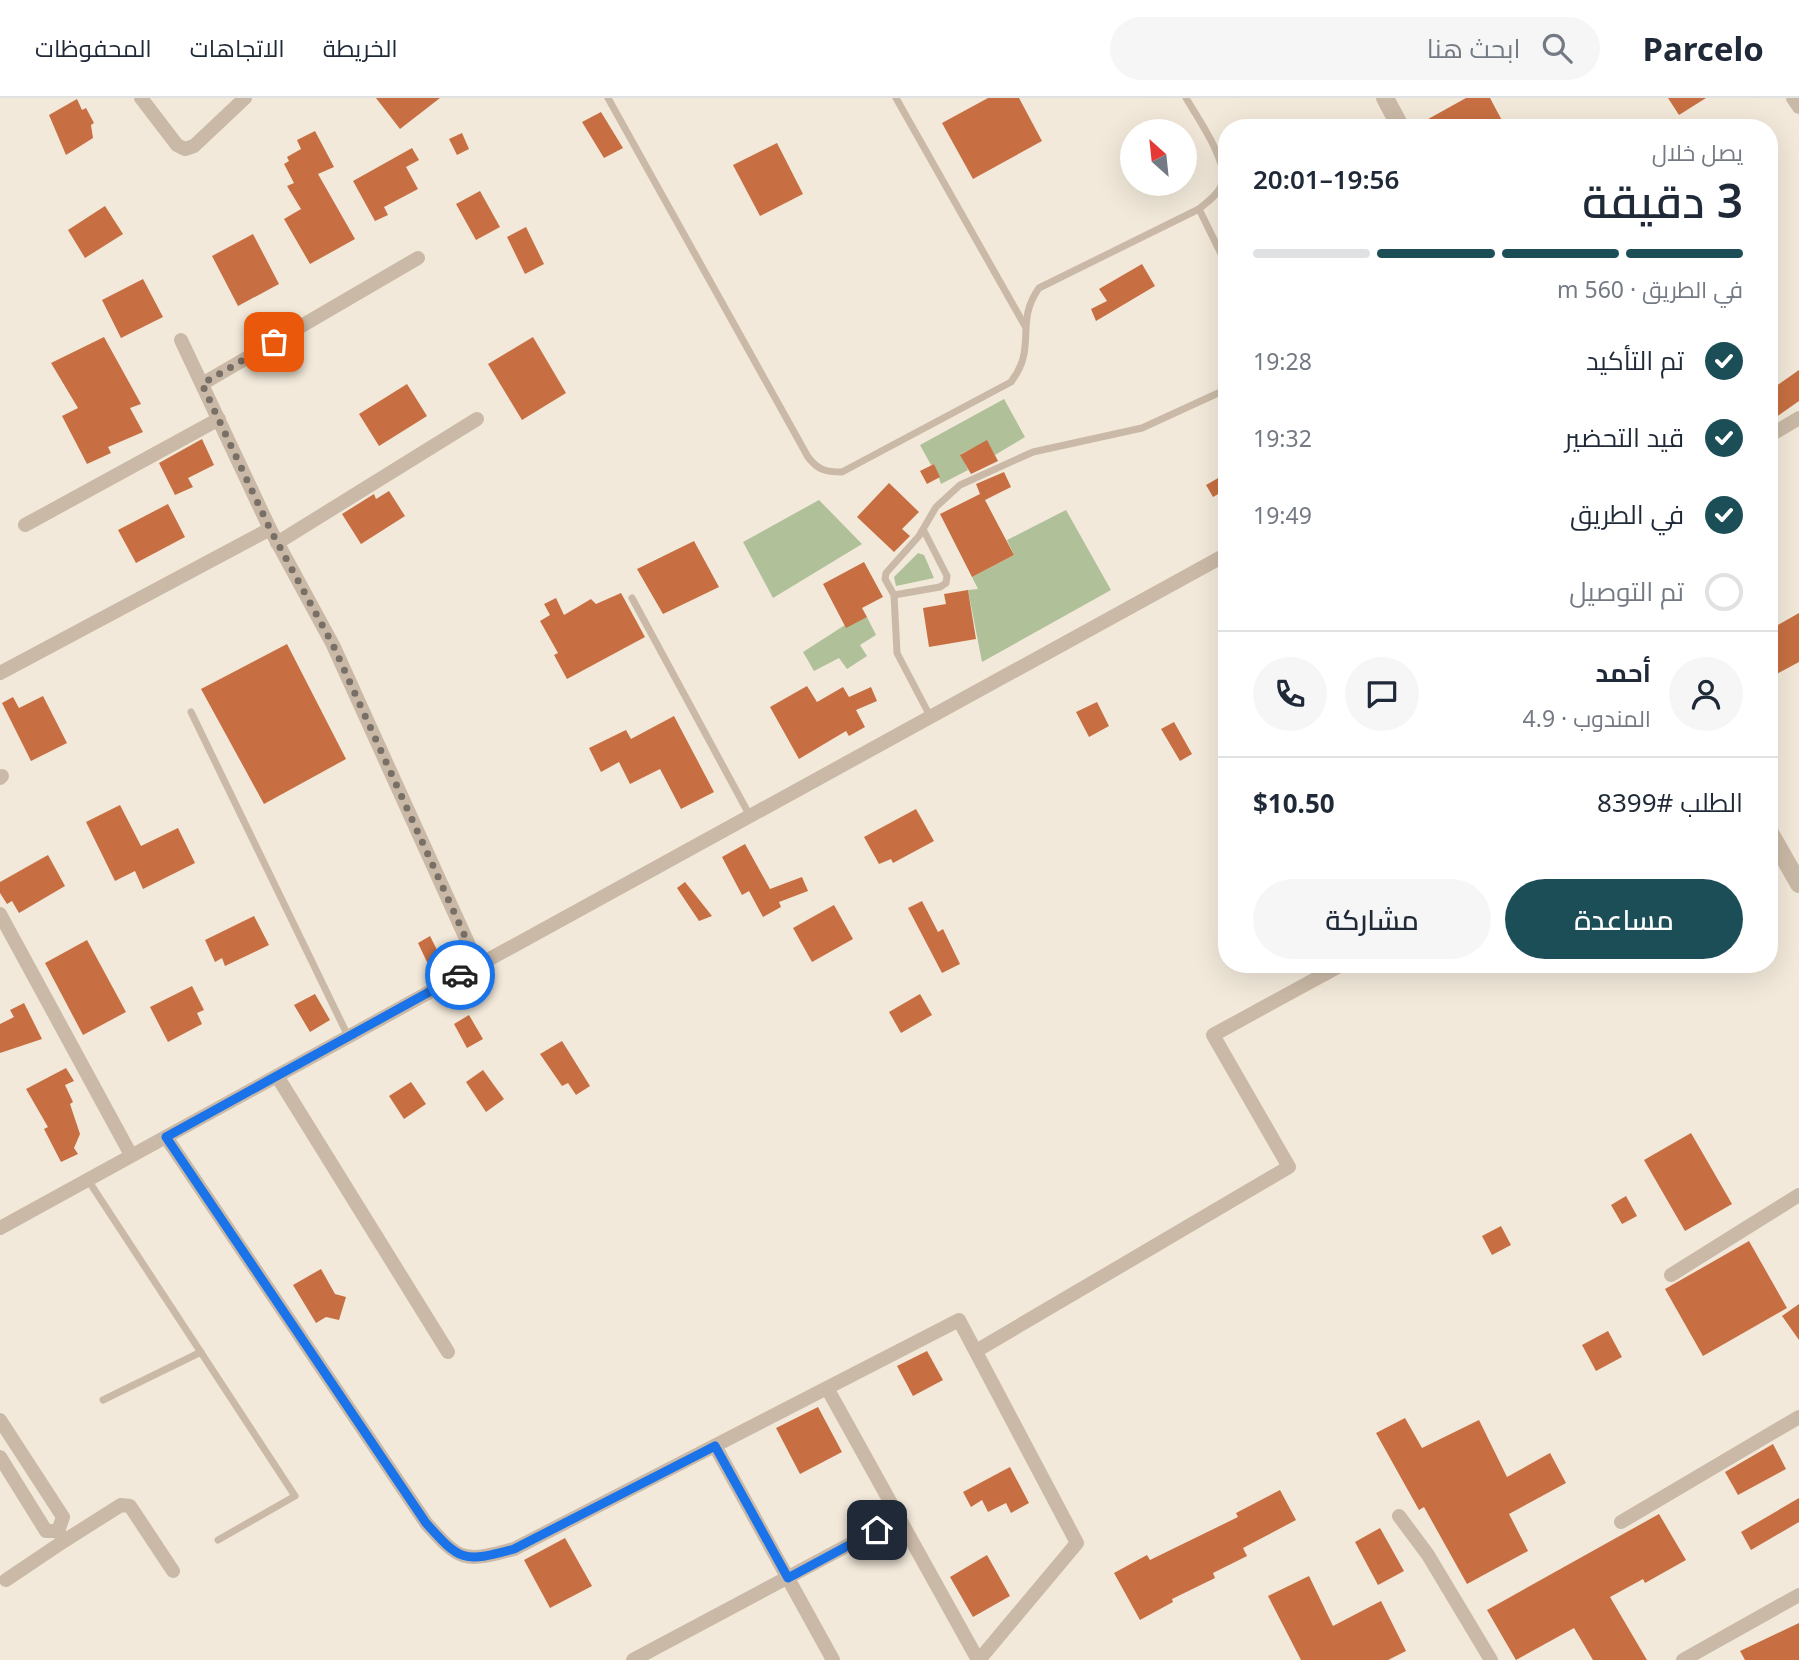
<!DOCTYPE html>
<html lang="ar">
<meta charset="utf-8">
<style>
body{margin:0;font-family:"Noto Sans",Cairo,sans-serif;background:#f6f6f7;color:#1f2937;direction:rtl;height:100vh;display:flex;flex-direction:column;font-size:26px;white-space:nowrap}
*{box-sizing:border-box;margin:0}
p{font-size:23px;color:#747a83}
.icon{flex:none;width:38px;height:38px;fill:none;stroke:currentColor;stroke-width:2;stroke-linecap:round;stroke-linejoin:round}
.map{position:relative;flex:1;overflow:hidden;direction:ltr}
.sheet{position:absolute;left:1218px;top:21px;width:560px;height:854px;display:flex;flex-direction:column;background:#fff;border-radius:28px;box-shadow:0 7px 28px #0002;direction:rtl}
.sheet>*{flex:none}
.needle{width:46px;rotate:333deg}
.controls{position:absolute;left:1120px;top:21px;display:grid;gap:14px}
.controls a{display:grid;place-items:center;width:77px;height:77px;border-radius:50%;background:#fff;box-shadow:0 7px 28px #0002;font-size:35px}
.pin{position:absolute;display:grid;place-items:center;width:60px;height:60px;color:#fff;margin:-30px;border-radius:14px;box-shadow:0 4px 10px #0006}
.courier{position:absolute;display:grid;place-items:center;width:70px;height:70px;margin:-35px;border:5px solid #1a73e8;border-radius:50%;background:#fff;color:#222;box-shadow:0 2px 9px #0007}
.summary em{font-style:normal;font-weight:600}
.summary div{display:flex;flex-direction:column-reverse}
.summary{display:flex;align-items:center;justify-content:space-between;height:119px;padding:0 35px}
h1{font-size:46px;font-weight:600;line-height:52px}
.bar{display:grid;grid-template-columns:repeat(4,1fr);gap:10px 7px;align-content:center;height:84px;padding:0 35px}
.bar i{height:9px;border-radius:5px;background:#e0e1e3}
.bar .current{background:#1c4e57}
.bar p{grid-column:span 4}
.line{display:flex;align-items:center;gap:18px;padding:0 35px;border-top:2px solid #e0e1e3}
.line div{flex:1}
.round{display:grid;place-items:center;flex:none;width:74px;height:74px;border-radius:37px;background:#f6f6f7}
ol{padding:0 35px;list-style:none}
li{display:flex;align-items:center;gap:21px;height:77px}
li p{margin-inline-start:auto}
li .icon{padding:7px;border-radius:50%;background:#1c4e57;color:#fff;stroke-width:4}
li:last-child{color:#747a83}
li i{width:38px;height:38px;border:4px solid #e0e1e3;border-radius:50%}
.primary-button{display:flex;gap:14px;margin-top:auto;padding:14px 35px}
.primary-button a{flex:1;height:80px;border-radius:42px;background:#1c4e57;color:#fff;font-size:28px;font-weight:600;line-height:80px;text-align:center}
.primary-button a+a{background:#f6f6f7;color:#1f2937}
header{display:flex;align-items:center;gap:42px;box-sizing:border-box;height:98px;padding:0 35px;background:#fff;border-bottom:2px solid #e0e1e3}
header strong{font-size:33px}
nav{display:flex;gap:38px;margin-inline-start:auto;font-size:24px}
.search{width:490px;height:63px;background:#f6f6f7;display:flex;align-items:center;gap:18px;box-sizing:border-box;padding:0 24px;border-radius:38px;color:#747a83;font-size:26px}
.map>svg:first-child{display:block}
.green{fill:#b0c19a}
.building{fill:#c76f42}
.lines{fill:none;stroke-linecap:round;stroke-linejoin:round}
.service{stroke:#cab9a6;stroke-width:7}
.minor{stroke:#cab9a6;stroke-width:14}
.tertiary{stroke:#cab9a6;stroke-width:18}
.done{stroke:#786f66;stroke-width:7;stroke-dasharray:0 12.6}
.route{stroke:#1a73e8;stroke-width:9}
</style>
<header>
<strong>Parcelo</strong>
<div class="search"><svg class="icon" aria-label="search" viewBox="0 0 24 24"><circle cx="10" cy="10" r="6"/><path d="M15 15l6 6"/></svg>ابحث هنا</div>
<nav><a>الخريطة</a><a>الاتجاهات</a><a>المحفوظات</a></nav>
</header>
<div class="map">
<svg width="1799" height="1562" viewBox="0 0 1799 1562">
<rect width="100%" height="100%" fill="#f2e9da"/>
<!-- green -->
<g class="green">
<polygon points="1004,301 1025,339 995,357 987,343 961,356 968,372 941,386 934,366 931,367 920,347"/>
<polygon points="819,402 862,446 773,500 743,444"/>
<polygon points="1066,412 1111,492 982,564 968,492 978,491 972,479 1014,457 1007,442"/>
<polygon points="918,455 924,457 934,480 896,488 894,479"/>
<polygon points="867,519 876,537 860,547 867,558 847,571 839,560 814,573 803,554 845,527"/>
</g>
<!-- building -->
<g class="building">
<polygon points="376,0 440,0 400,31"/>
<polygon points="988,0 1019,0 1042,43 973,81 942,25"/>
<polygon points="1466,0 1490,0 1506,30 1412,30"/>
<polygon points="1668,0 1706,0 1679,17"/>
<polygon points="77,1 82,12 86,10 94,25 91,27 93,40 66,57 49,17"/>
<polygon points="601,14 623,50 604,60 582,24"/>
<polygon points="315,33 334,69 318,76 355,141 310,166 284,121 301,111 287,88 294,85 284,66 289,63 287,59 301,51 297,42"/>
<polygon points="462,35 469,51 457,57 449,41"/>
<polygon points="777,45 803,96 760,118 733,67"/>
<polygon points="412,50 419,62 406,69 418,91 384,109 388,117 375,123 353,83"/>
<polygon points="480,93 500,129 476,142 456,106"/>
<polygon points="105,108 123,136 85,160 68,132"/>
<polygon points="526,129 544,166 525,176 507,139"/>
<polygon points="253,136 279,186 238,208 212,158"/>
<polygon points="1142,166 1155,188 1096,223 1091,211 1107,203 1099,191"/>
<polygon points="143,181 163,219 121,240 102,202"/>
<polygon points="104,239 141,306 130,310 143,334 108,349 111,355 87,366 62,318 78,310 51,265"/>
<polygon points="533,239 566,295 522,322 488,266"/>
<polygon points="1799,272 1799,303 1769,324 1769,293"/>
<polygon points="407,286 427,318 379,348 359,316"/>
<polygon points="202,341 214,367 188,380 193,389 175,397 159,365"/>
<polygon points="987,342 998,363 971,376 960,357"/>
<polygon points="934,366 940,379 927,386 920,373"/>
<polygon points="1004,374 1011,389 985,402 1014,457 972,479 940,416 980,396 976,386"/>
<polygon points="1227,375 1227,391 1213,399 1206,387"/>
<polygon points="889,385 919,414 902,431 910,438 894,454 857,419"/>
<polygon points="389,393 405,418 361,446 342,416 374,396 376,401"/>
<polygon points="168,406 185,439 136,465 118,432"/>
<polygon points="694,443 719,489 663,516 637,471"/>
<polygon points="864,464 883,499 862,510 867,519 846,530 823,486"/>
<polygon points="968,492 976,541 929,549 923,510 946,506 944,496"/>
<polygon points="621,495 645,539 567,581 554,557 558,555 540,523 550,517 544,506 556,500 564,517 591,501 596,506"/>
<polygon points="1799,515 1799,564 1769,580 1769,532"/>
<polygon points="287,546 346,661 264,706 201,591"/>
<polygon points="807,588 817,604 843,589 849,599 871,589 877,603 856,612 865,629 849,638 846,633 799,661 770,609"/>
<polygon points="43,598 67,645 31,663 2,605 13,599 19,610"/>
<polygon points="1097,604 1109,628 1089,639 1076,614"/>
<polygon points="674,618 714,694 681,711 660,671 630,686 619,664 601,674 589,650 626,632 631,641"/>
<polygon points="1174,624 1192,656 1180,663 1161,631"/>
<polygon points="120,707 141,748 178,730 195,765 143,791 135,773 115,783 86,724"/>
<polygon points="916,711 934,743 893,765 891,761 879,766 864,739"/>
<polygon points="745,746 770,791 802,779 808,793 779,804 781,809 763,819 749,793 742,797 722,759"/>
<polygon points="48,757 65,788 19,815 12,803 7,806 0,795 0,784"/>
<polygon points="685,784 712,818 699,823 677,790"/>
<polygon points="922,803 938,834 943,831 960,866 942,875 908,810"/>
<polygon points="834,807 853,841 812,864 793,830"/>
<polygon points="254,818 269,847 225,868 222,860 215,864 205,842"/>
<polygon points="430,838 440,858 427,864 418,845"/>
<polygon points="87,842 126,914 83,937 45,865"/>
<polygon points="192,888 204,912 197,915 202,926 168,944 150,909"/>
<polygon points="315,896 330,922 310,934 294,907"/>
<polygon points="920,896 932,917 901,935 889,914"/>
<polygon points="24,905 42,941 0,955 0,926 14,919 10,912"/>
<polygon points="469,917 483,941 467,950 454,926"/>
<polygon points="562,943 590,988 576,997 568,985 562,988 540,956"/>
<polygon points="66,970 74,983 65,987 73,1004 70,1006 80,1036 74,1050 78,1056 61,1064 44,1031 48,1029 26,991"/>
<polygon points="483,972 504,1001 486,1014 466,984"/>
<polygon points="411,984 426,1006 404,1021 389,998"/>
<polygon points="1691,1035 1732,1106 1685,1133 1644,1062"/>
<polygon points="1626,1098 1637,1118 1622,1126 1611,1107"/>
<polygon points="1501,1128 1511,1147 1492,1157 1482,1138"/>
<polygon points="1749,1143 1787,1210 1703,1258 1665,1191"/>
<polygon points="321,1171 335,1196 346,1199 339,1222 326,1219 316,1225 293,1187"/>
<polygon points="1799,1206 1799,1242 1782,1218"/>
<polygon points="1608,1233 1622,1259 1596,1273 1582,1247"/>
<polygon points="927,1253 943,1282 913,1298 897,1268"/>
<polygon points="818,1309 842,1354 800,1376 776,1330"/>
<polygon points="1405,1320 1422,1350 1479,1322 1507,1379 1550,1355 1566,1385 1509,1416 1528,1453 1467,1486 1424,1409 1419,1412 1376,1335"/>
<polygon points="1773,1346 1786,1371 1738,1397 1725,1374"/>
<polygon points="1010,1369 1029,1405 1011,1415 1006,1405 988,1414 982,1402 971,1409 963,1394"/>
<polygon points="1280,1392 1296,1422 1243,1450 1247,1458 1213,1475 1215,1480 1172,1501 1173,1504 1140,1522 1114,1475 1147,1457 1150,1462 1238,1419 1236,1415"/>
<polygon points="1799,1400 1799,1424 1751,1452 1741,1434"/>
<polygon points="1659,1416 1686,1462 1645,1485 1643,1481 1610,1499 1647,1562 1593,1562 1574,1530 1516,1562 1487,1512"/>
<polygon points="1380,1430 1404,1473 1378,1487 1355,1444"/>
<polygon points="565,1440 592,1488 550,1510 524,1462"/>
<polygon points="987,1457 1010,1498 973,1519 950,1479"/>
<polygon points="1309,1478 1333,1528 1381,1503 1406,1553 1388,1562 1301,1562 1268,1498"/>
<polygon points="1799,1525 1799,1562 1745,1562 1740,1553"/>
</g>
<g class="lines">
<!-- service -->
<g class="service">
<path d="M608 0 808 359C818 372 825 374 842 374L1011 284C1038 249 1014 225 1039 190L1199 111C1207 104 1218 97 1222 86 1230 66 1197 19 1186 0"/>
<polyline points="896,0 1025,228"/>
<polyline points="1199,111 1227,168"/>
<polyline points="923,431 947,478 946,485 940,489 894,497 885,481 886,475 919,438 936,409 960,387 1033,354 1142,330 1227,291"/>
<polyline points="894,497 897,555 930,618"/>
<polyline points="632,500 750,718"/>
<polyline points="191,614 348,938"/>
<polyline points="88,1082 295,1398 218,1442"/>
<polyline points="103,1302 201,1254"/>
</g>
<!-- minor -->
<g class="minor">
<polyline points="141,0 177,47 185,51 194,48 245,0"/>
<polyline points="1793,0 1799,9"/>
<polyline points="181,242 270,431 333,547 478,867"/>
<polyline points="202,286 418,160"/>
<polyline points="1769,338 1799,320"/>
<polyline points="25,427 219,321"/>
<polyline points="277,445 477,321"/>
<polyline points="0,575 270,431"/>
<polyline points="0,680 2,678"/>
<polyline points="0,816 131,1057"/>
<polyline points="277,978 448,1254"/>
<path d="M166 1039 426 1425C460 1463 463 1465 514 1451L959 1222 1077 1445 979 1562"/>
<polyline points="0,1130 1227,456"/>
<polyline points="1671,1177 1799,1097"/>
<polyline points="976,1253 1289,1069 1213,937 1343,866"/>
<polyline points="827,1290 978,1562"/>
<polyline points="0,1322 63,1419 58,1433 46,1433 0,1359"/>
<polyline points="715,1348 833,1562"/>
<polyline points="1399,1418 1428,1457 1491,1562"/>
<polyline points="1621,1424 1799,1319"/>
<polyline points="58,1433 64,1443 121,1407 130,1408 173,1473"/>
<polyline points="6,1482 64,1443"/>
<polyline points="633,1562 899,1420"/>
<polyline points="1683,1562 1799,1497"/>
</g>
<!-- tertiary -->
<g class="tertiary">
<polyline points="1385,0 1401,30"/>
<polyline points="1769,733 1799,786"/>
</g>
</g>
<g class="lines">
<!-- done -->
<polyline class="done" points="274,244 202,286 270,431 333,547 478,867 460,877"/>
<!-- route -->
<path class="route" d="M460 877 166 1039 426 1425C460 1463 463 1465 514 1451L715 1348 788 1480 877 1432"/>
</g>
</svg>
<div class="controls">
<a><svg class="needle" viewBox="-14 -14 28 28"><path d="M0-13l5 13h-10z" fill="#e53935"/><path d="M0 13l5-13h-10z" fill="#747a83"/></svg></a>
</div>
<div class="pin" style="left:274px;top:244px;background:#ea580c"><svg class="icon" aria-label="bag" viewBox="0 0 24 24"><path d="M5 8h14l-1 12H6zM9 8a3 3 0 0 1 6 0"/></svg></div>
<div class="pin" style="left:877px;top:1432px;background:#1f2937"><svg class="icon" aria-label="home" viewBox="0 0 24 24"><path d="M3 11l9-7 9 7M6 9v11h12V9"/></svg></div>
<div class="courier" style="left:460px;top:877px"><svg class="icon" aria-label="car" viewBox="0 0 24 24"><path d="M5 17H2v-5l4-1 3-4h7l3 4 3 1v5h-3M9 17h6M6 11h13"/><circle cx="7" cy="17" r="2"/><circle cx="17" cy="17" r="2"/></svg></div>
<section class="sheet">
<div class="summary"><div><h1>3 دقيقة</h1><p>يصل خلال</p></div><em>19:56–20:01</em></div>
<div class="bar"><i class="current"></i><i class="current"></i><i class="current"></i><i></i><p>في الطريق · 560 m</p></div>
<ol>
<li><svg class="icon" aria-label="check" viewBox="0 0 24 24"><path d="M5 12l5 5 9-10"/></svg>تم التأكيد<p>19:28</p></li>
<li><svg class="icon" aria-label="check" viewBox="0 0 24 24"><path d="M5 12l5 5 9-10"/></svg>قيد التحضير<p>19:32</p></li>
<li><svg class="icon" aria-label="check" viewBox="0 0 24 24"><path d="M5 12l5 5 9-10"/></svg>في الطريق<p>19:49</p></li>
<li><i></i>تم التوصيل</li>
</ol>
<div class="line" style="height:126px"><a class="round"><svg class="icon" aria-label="person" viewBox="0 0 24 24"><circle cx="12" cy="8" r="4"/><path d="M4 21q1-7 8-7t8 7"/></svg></a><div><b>أحمد</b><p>المندوب · 4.9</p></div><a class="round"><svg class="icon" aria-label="chat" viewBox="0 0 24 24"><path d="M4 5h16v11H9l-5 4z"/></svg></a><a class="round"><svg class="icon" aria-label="phone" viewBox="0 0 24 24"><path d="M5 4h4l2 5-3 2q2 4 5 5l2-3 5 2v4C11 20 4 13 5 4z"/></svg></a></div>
<div class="line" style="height:91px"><div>الطلب #8399</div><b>$10.50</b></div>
<div class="primary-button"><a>مساعدة</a><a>مشاركة</a></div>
</section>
</div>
